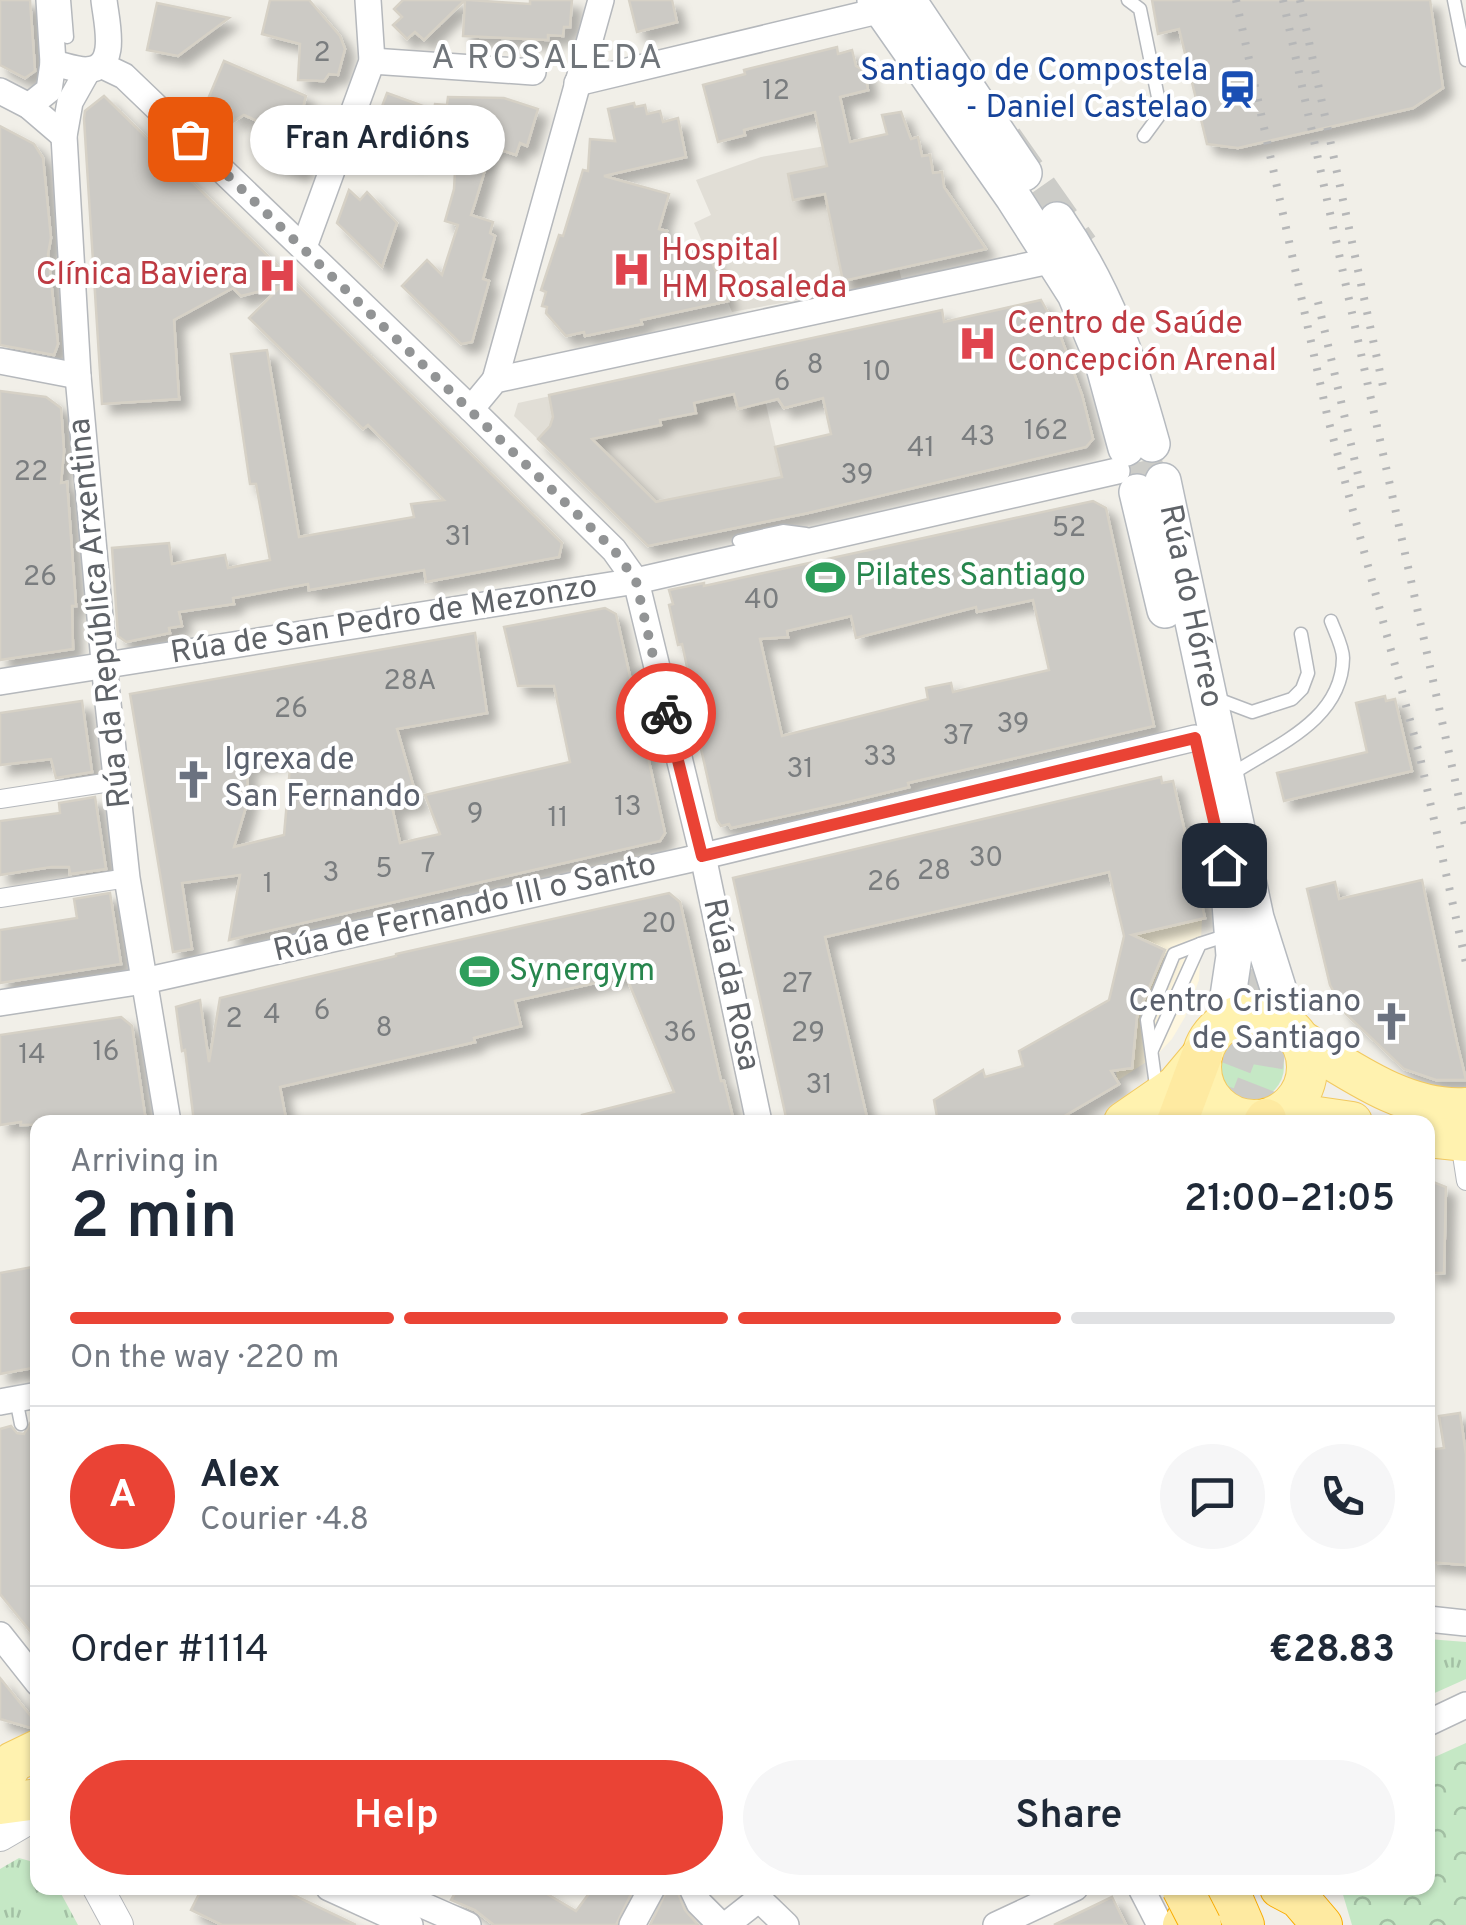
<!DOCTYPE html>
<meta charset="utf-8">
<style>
body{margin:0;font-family:Overpass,sans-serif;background:#f6f6f7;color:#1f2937;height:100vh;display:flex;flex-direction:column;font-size:38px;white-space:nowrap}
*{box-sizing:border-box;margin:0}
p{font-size:32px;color:#747a83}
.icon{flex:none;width:55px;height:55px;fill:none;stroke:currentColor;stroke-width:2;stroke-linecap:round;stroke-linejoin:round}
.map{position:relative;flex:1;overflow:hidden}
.drawer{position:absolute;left:30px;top:1115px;width:1405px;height:780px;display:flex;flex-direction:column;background:#fff;border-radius:20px;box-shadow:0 2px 8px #0004}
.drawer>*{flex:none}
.pin{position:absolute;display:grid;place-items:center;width:85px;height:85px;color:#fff;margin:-42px;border-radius:20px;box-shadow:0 5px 15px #0006}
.courier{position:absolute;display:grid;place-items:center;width:100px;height:100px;margin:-50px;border:8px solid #ea4335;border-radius:50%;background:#fff;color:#222;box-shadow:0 2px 12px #0007}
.bubble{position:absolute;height:70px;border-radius:35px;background:#fff;box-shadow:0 2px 8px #0004;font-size:32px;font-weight:600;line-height:70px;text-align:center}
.headline em{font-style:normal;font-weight:600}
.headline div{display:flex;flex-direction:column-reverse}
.headline{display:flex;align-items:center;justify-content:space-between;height:170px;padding:0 40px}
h1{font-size:65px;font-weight:600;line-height:75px}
.bar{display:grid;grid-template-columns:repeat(4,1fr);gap:15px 10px;align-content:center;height:120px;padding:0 40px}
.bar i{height:12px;border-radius:8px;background:#e0e1e3}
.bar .selected{background:#ea4335}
.bar p{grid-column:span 4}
.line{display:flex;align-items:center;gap:25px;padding:0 40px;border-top:2px solid #e0e1e3}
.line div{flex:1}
.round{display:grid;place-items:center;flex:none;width:105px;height:105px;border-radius:52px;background:#f6f6f7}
.button{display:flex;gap:20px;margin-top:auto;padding:20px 40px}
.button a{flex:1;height:115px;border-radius:60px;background:#ea4335;color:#fff;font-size:40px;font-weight:600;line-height:115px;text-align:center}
.button a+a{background:#f6f6f7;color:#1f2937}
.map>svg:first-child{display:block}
.commercial{fill:#fef7e0}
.education{fill:#e1ded6}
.grass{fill:url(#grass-tufts)}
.forest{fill:url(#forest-crowns)}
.garden{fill:#c5e8c5}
.building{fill:#cccac5;stroke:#d6d1c6;stroke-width:2.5;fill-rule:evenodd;filter:url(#shadow)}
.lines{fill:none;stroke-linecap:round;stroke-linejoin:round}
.trunk-tunnel{stroke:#ccccc8;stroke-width:40;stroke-dasharray:40 20;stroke-linecap:butt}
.service-casing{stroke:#b5b8bc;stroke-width:15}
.pedestrian-casing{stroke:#b5b8bc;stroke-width:20}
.minor-casing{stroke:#b5b8bc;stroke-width:28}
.tertiary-casing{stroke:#b5b8bc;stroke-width:32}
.secondary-casing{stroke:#b6babf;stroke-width:38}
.primary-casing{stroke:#f2c960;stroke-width:42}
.trunk-casing{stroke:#f9ab00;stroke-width:42}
.service{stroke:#fff;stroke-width:12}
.pedestrian{stroke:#fff;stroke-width:18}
.minor{stroke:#fff;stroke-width:25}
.tertiary{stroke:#fff;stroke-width:30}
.secondary{stroke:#fff;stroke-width:35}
.primary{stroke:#fff2af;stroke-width:40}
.trunk{stroke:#feeaa1;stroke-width:40}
.rail{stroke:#b6b7b8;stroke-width:8;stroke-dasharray:2.5 12;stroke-linecap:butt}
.trunk-bridge-casing{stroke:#f9ab00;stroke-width:42;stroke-linecap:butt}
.trunk-bridge{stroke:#feeaa1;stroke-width:40}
.done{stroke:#929495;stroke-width:10;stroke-dasharray:0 18}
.route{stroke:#ea4335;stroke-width:12}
.labels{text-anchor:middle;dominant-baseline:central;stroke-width:8;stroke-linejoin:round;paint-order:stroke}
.number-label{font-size:28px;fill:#7a7d7f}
.transit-label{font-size:32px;fill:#164399;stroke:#fff;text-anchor:end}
.health-label{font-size:32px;fill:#be3a42;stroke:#fff;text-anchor:start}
.leisure-label{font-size:32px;fill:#27864d;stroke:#fff;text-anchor:start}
.street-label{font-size:32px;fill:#5f6368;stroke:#fff}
.worship-label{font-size:32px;fill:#5b616d;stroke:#fff;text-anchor:start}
.neighbourhood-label{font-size:35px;letter-spacing:2.5px;fill:#70757a;stroke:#fff}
</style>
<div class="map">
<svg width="1466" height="1925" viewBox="0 0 1466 1925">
<defs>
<pattern id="grass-tufts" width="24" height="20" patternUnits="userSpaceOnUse" patternTransform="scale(2.5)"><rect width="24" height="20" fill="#c5e8c5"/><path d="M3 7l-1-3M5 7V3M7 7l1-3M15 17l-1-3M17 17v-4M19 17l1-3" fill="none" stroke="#a3c0a4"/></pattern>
<pattern id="forest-crowns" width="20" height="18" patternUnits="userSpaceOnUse" patternTransform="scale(2.5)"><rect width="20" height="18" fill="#c5e8c5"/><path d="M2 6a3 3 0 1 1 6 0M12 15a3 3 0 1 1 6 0" fill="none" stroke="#a3c0a4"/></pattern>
<filter id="shadow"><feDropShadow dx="9" dy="9" stdDeviation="5" flood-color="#0004"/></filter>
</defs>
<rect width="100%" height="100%" fill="#f1efe8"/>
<!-- commercial -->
<polygon class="commercial" points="1202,919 1199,980 1185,1017 1172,1039 1157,1055 1117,1081 1110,998 1124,936"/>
<!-- education -->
<g class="education">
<polygon points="843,143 884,207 902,281 732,312 694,223 711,215 696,180 761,157"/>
<polygon points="754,352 792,517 646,545 514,416 518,403"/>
</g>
<!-- grass -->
<g class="grass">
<polygon points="1428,1639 1466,1642 1466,1679 1428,1696"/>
<polygon points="19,1858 37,1863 38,1888 58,1888 78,1925 0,1925 0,1869"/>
</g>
<!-- forest -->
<polygon class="forest" points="1466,1743 1466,1925 1352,1925 1341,1888 1428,1888 1428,1760"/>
<!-- garden -->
<circle class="garden" cx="1252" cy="1067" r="32"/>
<!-- building -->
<g class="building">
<polygon points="0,0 30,0 35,71 25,78 0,65"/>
<polygon points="270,0 309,0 340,36 345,49 338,75 329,74 324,81 298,80 300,44 262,34"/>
<polygon points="403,0 469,0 530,4 530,0 572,0 570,27 564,27 563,36 548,35 548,40 463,36 465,0 424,40 415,32 407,39 393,25 402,17 394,9"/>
<polygon points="629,0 672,0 677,22 637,32"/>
<polygon points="1152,0 1430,0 1443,88 1413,108 1238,148 1207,144 1179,29 1158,34"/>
<polygon points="157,3 229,18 178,56 147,50"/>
<polygon points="837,47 838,54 852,50 856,66 865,71 868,90 840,97 850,142 887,134 882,115 901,112 911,139 918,137 922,156 930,155 933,173 942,172 944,187 986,249 843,281 825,194 793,200 788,174 827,166 815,112 744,130 745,135 718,142 703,85 745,74 744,70"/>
<polygon points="224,61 306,96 299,122 316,128 300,172 263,159 266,152 259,150 268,126 244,115 234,121 231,109 208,99"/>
<polygon points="387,93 434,110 435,104 447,105 448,97 504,98 538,109 527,146 520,143 516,155 492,147 474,206 471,215 493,222 490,233 495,236 483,279 489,281 472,342 461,344 402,286 427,260 442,275 458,225 445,221 454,189 456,152 446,151 423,120 414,158 369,141"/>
<polygon points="104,96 562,543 559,557 426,582 424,570 309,590 308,584 233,598 234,604 179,612 182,626 169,628 170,633 126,642 118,636 112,548 169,543 172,564 225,555 228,568 270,560 256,484 250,484 231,354 267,350 299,537 414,517 411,504 444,500 368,425 363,429 249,318 281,286 241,296 233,288 174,320 179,399 102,404 84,119 85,111"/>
<polygon points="634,103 635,107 645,105 647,114 660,111 663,122 678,118 686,157 604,176 669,194 659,229 667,231 661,255 705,245 728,301 641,320 642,324 585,336 584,332 566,336 546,313 547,307 542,306 546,292 541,290 559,235 563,236 583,170 588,171 590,139 615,141 608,109"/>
<polygon points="0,126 34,144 43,158 51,238 48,254 58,344 54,355 0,345"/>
<polygon points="349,190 360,200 367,192 397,223 382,267 337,223"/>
<path d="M1041 300 1059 332 1082 395 1093 439 1086 447 808 513 648 546 538 439 550 426 553 417 549 395 942 310 944 322ZM734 394 738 409 778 399 784 408 823 398 831 434 775 447 782 477 656 502 592 439 661 425 660 420 696 413 694 403Z"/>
<polygon points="0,391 46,397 61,408 64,451 61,483 67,482 76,606 72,606 73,649 0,660"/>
<path d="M1093 501 1106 508 1154 726 908 783 909 787 844 803 731 828 729 824 721 826 717 820 688 691 692 690 682 644 678 645 669 605 673 604 669 590 704 583V586ZM1033 600 1049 670 953 692 951 683 926 688 928 699 782 736 760 639 788 637 787 631 851 616 856 638 976 607 977 612Z"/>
<path d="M605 608 616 614 665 833 660 841 229 940 240 875 182 883 192 949 173 952 130 694 475 633 487 713 397 729 418 802 392 807 400 843 440 834 425 795 570 762 554 686H518L504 627ZM291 756 284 835 234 847 248 800 247 765Z"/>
<polygon points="1385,696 1386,701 1395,699 1412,771 1284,801 1277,773 1367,752 1356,703"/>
<polygon points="82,701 92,772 56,778 51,759 0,765 0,713"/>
<polygon points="1161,777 1162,783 1173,781 1205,918 1132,935 1165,950 1137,1016 1132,1068 1111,1071 1119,1084 1054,1122 938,1122 934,1100 983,1070 985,1077 1023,1066 1019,1051 1109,1000 1124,936 1109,872 825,937 868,1122 787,1122 733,878"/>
<polygon points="95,797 106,869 70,874 69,867 51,867 0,875 0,821 60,813 59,803"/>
<polygon points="1422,880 1457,1043 1466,1080 1436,1080 1404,1069 1346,1014 1330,985 1307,889 1335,882 1339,899"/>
<polygon points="110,893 121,964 0,983 0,930 77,918 74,899"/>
<polygon points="669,893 680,902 721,1081 724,1081 734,1122 583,1122 582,1115 674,1092 626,976 515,1001 521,1026 474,1038 475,1042 280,1087 286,1119 266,1122 194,1122 185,1050 182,1051 176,1007 200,1000 209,1062 220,998 396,956 396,954"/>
<polygon points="121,1017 132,1026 146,1122 21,1125 21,1122 0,1125 0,1035"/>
<polygon points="1428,1180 1446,1187 1444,1273 1428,1273"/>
<polygon points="38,1266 38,1367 0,1374 0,1273"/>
<polygon points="1460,1413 1466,1455 1466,1565 1428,1562 1428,1450 1444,1448 1439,1416"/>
<polygon points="38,1421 38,1641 0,1594 0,1429 11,1426 17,1433 24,1434 31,1422"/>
<polygon points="0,1678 38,1725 38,1727 31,1728 0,1719"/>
<polygon points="202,1888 279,1888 356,1925 222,1925 191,1910"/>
<polygon points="458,1888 537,1888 576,1911 593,1888 634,1888 616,1925 494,1925 475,1910 451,1900"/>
<polygon points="668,1888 676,1888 685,1910 698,1925 650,1925"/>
<polygon points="1112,1897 1126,1925 1054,1925"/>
</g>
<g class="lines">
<!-- trunk-tunnel -->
<g class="trunk-tunnel">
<polyline points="1003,140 1079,248"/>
<polyline points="1128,403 1159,532"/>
<polyline points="1210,1122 1248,1024 1250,942 1246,920"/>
<polyline points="1242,1122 1262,1071 1273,1006"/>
</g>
<defs>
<g id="service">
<polyline points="64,0 67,37"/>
<polyline points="1128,0 1140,9 1159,102 1158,117 1144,136"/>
<polyline points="1454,0 1466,60"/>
<polyline points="739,541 783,531 806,534"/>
<polyline points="1215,698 1252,712 1292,699 1302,689 1308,673 1301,634"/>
<path d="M1229 776C1273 746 1342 722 1343 658 1343 647 1335 632 1331 621"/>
<polyline points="1152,1050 1200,944 1228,935"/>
<polyline points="1157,1093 1147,1020 1174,954 1200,944"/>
<polyline points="16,1399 21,1424"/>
</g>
<g id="pedestrian">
<polyline points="0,799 117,781"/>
<polyline points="0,898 127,878"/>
<polyline points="1460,1142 1466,1181"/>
</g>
<g id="minor">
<polyline points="372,61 533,72"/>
<path d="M53 63C63 65 76 70 86 70 120 69 106 21 104 0"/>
<polyline points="101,65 124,76 471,409 614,550 636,581 703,856 759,1122"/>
<polyline points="88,70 70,102 64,136 78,376 107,694 127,878 168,1122"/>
<polyline points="577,83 882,10"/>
<polyline points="0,91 29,106 64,136"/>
<polyline points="29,106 49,90 53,63 49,0"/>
<polyline points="304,247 372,61 368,0"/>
<polyline points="0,361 78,376"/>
<polyline points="495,380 601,0"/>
<polyline points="471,409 495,380 1054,260"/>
<polyline points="0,682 636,581 1117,471"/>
<polyline points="0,1003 144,981 687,860 1195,738"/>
<polyline points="0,1402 38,1395"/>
<polyline points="1428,1619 1466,1623"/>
<polyline points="0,1635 38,1683"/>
<polyline points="1428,1723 1466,1705"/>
<polyline points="329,1888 410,1925"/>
<polyline points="692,1888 699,1903 721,1925"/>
<polyline points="1141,1888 1160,1925"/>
<polyline points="361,1902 393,1892 468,1925"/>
<polyline points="632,1925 652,1888"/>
<polyline points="726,1925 759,1899 786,1925"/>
<polyline points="996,1925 1075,1888"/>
</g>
<g id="tertiary">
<polyline points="0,1836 24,1822 38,1806"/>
<polyline points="98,1888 118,1925"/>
</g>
<g id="secondary">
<polyline points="875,0 1013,197 1075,294 1101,356 1126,448"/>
<polyline points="908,0 1024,173"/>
<path d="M1057 220C1108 295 1128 358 1152 444"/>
<path id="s1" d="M1163 481 1256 918 1279 991 1284 1022"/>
<polyline points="1137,492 1165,610"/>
<polyline points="1224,1023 1234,956 1229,890"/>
</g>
<g id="primary">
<circle cx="1254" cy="1067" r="53"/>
<path d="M1300 1040C1349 1070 1406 1112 1466 1108"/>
<polyline points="1283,1112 1352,1122"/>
<polyline points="1124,1122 1176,1086 1202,1055"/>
<polyline points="1428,1137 1466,1141"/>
<polyline points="0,1784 13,1762 38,1750"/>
<polyline points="0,1804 38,1799"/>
</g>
<g id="trunk">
<polyline points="1177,1122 1202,1055"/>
<polyline points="1264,1122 1266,1119"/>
<polyline points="1228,1888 1244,1925"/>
<polyline points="1280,1888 1299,1898 1322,1925"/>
<polyline points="1183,1925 1203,1893 1216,1888"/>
</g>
</defs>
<!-- service casing -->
<use href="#service" class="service-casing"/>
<!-- pedestrian casing -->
<use href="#pedestrian" class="pedestrian-casing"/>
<!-- minor casing -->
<use href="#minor" class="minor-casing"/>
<!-- tertiary casing -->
<use href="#tertiary" class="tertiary-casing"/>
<!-- secondary casing -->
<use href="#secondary" class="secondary-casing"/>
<!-- primary casing -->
<use href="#primary" class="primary-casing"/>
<!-- trunk casing -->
<use href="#trunk" class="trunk-casing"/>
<!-- service -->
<use href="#service" class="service"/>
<!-- pedestrian -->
<use href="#pedestrian" class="pedestrian"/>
<!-- minor -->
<use href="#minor" class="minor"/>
<!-- tertiary -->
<use href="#tertiary" class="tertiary"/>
<!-- secondary -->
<use href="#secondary" class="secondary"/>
<!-- primary -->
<use href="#primary" class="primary"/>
<!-- trunk -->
<use href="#trunk" class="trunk"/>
<!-- rail -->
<g class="rail">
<polyline points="1236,0 1328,419 1420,757 1466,963"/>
<polyline points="1283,0 1466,830"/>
<polyline points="1300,0 1384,391"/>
<polyline points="1318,302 1362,492"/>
</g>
<defs>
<polyline id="trunk-bridge" points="1182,1888 1201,1925"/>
</defs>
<!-- trunk-bridge casing -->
<use href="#trunk-bridge" class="trunk-bridge-casing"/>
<!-- trunk-bridge -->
<use href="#trunk-bridge" class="trunk-bridge"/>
</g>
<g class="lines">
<!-- done -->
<polyline class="done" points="190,139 614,550 636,581 666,713"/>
<!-- route -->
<polyline class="route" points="666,713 702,856 1195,738 1224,865"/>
</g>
<!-- icons -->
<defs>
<symbol id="station-bare" viewBox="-9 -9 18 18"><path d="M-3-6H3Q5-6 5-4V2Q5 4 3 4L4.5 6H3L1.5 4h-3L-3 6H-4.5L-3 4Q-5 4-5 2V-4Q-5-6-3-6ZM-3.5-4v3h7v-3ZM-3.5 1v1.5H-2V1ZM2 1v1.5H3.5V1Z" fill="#1a4fb4" stroke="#fff" stroke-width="2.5" paint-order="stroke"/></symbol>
<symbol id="hospital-bare" viewBox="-9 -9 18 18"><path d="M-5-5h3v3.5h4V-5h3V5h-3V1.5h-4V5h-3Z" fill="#e0444e" stroke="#fff" stroke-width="2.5" paint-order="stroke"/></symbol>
<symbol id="stadium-bare" viewBox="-9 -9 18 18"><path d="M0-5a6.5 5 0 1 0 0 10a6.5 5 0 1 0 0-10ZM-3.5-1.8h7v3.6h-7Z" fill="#2e9e5b" stroke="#fff" stroke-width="2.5" paint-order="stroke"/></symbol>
<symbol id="church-bare" viewBox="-9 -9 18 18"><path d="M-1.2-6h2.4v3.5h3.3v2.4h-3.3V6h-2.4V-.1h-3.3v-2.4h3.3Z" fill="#6b7280" stroke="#fff" stroke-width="2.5" paint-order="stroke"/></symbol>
</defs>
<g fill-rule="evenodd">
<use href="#station-bare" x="1210" y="62" width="55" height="55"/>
<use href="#hospital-bare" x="604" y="242" width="55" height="55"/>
<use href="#hospital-bare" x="250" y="248" width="55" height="55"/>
<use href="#hospital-bare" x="950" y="316" width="55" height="55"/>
<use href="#stadium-bare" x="798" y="550" width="55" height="55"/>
<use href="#church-bare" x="166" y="752" width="55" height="55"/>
<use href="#stadium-bare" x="452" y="944" width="55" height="55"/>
<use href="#church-bare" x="1364" y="994" width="55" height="55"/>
</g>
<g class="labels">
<!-- number labels -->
<g class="number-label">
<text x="322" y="54">2</text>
<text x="776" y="92">12</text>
<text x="815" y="366">8</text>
<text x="877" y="373">10</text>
<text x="782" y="383">6</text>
<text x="1046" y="432">162</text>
<text x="978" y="438">43</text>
<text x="921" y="449">41</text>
<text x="31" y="473">22</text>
<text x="857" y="476">39</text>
<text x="1069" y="529">52</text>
<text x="458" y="538">31</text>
<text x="40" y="578">26</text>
<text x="762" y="601">40</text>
<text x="410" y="682">28A</text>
<text x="291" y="710">26</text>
<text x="1013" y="725">39</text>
<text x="958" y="737">37</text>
<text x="880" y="758">33</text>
<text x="800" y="770">31</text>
<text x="628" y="808">13</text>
<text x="475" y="815">9</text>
<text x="558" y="819">11</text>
<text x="986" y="859">30</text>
<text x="428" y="865">7</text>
<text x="384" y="870">5</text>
<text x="934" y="872">28</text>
<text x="331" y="874">3</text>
<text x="884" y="883">26</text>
<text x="268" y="885">1</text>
<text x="659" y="925">20</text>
<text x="797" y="985">27</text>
<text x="322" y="1012">6</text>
<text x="272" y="1016">4</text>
<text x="234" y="1020">2</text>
<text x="384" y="1029">8</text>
<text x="680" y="1034">36</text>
<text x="808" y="1034">29</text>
<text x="106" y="1053">16</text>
<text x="32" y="1056">14</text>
<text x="819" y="1086">31</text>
</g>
<!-- transit labels -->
<g class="transit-label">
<text x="1208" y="72">Santiago de Compostela<tspan x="1208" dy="37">- Daniel Castelao</tspan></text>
</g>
<!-- health labels -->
<g class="health-label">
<text x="661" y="252">Hospital<tspan x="661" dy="37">HM Rosaleda</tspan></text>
<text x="248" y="276" text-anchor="end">Clínica Baviera</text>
<text x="1007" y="325">Centro de Saúde<tspan x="1007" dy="37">Concepción Arenal</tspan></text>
</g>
<!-- leisure labels -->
<g class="leisure-label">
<text x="855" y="577">Pilates Santiago</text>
<text x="509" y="972">Synergym</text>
</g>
<!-- street labels -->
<g class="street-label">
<text stroke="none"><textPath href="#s1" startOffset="128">Rúa do Hórreo</textPath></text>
<text transform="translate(101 613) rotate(-96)">Rúa da República Arxentina</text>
<text transform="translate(384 621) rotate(-9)">Rúa de San Pedro de Mezonzo</text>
<text transform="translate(465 909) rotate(-13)">Rúa de Fernando III o Santo</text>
<text transform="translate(730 985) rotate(78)">Rúa da Rosa</text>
</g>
<!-- worship labels -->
<g class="worship-label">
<text x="224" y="761">Igrexa de<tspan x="224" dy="37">San Fernando</tspan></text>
<text x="1361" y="1003" text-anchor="end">Centro Cristiano<tspan x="1361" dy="37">de Santiago</tspan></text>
</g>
<!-- neighbourhood labels -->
<g class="neighbourhood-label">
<text x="548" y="59">A ROSALEDA</text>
</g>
</g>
</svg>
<div class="pin" style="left:190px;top:139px;background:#ea580c"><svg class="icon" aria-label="bag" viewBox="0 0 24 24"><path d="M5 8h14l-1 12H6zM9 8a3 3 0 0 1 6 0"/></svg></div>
<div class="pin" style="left:1224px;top:865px;background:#1f2937"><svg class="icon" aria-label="home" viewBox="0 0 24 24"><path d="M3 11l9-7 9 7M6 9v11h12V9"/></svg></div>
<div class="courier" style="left:666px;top:713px"><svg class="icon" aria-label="bike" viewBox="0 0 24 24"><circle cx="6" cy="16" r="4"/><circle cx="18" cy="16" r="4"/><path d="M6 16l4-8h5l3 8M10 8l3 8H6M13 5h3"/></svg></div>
<div class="bubble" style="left:250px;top:105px;width:255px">Fran Ardións</div>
<section class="drawer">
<div class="headline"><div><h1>2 min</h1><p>Arriving in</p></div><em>21:00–21:05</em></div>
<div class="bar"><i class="selected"></i><i class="selected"></i><i class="selected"></i><i></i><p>On the way · 220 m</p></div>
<div class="line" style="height:180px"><b class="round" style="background:#ea4335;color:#fff">A</b><div><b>Alex</b><p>Courier · 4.8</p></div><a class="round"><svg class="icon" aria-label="chat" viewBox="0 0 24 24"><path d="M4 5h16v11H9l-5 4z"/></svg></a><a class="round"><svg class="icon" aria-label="phone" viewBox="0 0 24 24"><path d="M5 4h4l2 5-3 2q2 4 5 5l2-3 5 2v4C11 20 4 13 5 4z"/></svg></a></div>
<div class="line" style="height:130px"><div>Order #1114</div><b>€28.83</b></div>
<div class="button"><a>Help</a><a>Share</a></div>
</section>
</div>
